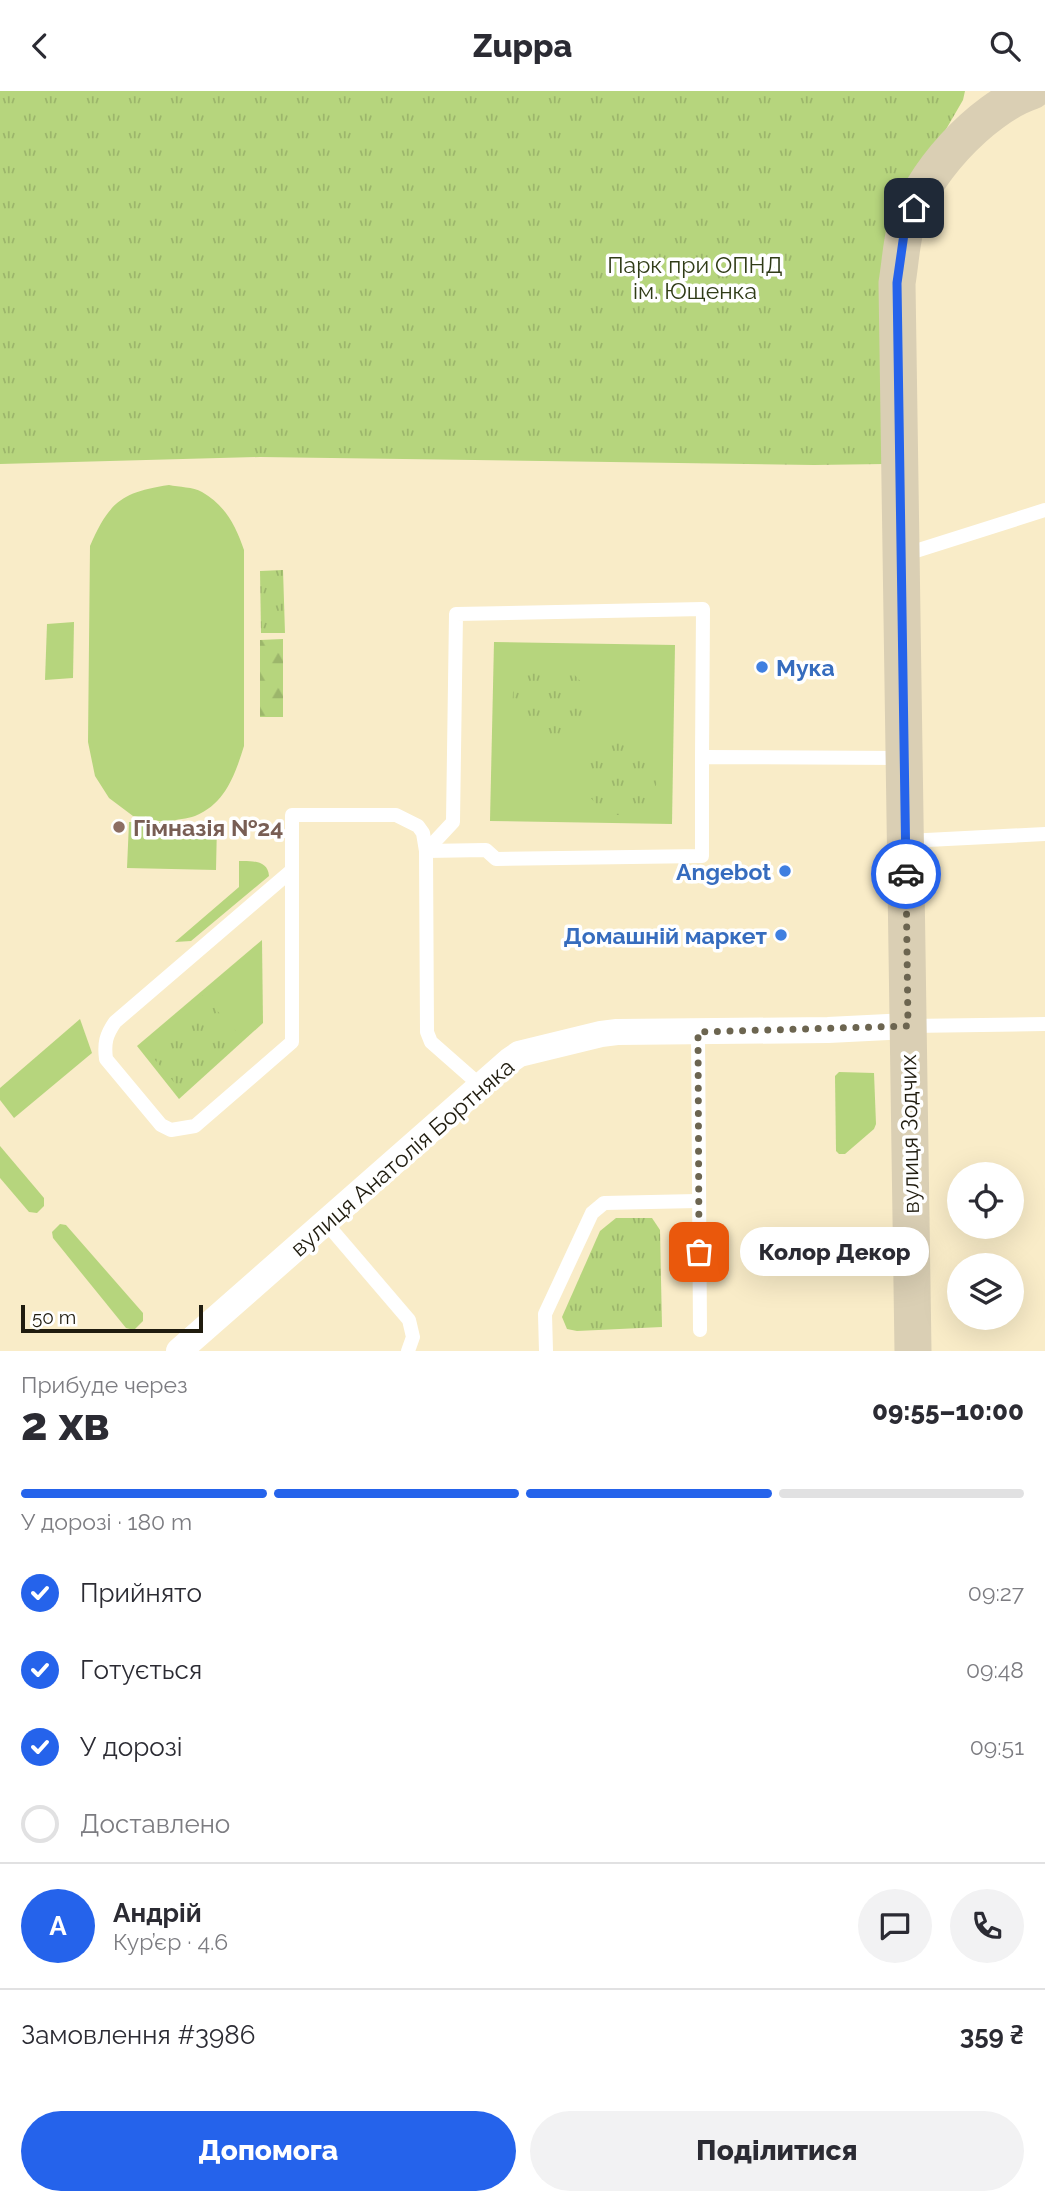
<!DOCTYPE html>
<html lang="uk">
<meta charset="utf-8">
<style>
body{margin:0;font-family:Raleway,sans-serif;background:#f2f2f3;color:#2b2b33;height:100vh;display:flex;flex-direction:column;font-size:26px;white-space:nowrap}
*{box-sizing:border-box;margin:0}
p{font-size:23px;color:#7c7c81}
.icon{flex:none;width:38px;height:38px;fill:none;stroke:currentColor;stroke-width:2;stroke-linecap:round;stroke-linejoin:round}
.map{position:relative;height:1260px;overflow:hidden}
.drawer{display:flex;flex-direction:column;background:#fff;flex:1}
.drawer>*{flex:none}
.buttons{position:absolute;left:947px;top:1071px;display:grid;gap:14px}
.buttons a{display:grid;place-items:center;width:77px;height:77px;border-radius:50%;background:#fff;box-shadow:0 7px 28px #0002;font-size:35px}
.scale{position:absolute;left:21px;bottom:18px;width:182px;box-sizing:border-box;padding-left:7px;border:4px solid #201c0f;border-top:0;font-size:19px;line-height:24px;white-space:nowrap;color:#201c0f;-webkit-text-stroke:5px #fff;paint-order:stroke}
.pin{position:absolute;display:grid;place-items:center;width:60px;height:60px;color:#fff;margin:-30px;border-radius:14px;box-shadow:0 4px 10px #0006}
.courier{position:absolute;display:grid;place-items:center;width:70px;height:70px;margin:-35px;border:5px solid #2563eb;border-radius:50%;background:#fff;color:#222;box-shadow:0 2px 9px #0007}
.bubble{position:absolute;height:49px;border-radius:24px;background:#fff;box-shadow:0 7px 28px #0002;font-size:23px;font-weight:800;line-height:49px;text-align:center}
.head em{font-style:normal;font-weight:800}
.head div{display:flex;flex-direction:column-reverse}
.head{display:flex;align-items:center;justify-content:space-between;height:119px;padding:0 21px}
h1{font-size:46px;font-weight:800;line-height:52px}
.bar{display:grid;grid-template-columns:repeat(4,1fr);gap:10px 7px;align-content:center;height:84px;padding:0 21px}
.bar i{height:9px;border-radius:5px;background:#e1e1e2}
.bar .selected{background:#2563eb}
.bar p{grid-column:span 4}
.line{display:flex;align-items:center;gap:18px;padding:0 21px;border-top:2px solid #e1e1e2}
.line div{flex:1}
.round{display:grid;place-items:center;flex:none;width:74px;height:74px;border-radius:37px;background:#f2f2f3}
ol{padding:0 21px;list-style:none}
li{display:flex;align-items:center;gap:21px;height:77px}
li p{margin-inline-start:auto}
li .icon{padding:7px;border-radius:50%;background:#2563eb;color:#fff;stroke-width:4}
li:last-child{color:#7c7c81}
li i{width:38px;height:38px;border:4px solid #e1e1e2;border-radius:50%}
.action{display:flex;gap:14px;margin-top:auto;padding:14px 21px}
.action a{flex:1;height:80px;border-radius:42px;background:#2563eb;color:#fff;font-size:28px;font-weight:800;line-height:80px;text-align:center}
.action a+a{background:#f2f2f3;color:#2b2b33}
header{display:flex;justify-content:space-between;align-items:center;height:91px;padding:0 21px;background:#fff;font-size:32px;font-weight:800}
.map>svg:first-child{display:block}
.green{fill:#b6d57d}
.forest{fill:url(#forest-firs)}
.park{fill:url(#park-tufts)}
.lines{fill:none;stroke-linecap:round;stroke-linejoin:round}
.service{stroke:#fff;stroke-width:14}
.minor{stroke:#fff;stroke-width:26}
.secondary{stroke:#dacfb4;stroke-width:37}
.done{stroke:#6c6550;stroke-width:7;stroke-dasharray:0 12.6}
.route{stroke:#2563eb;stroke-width:9}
.shop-dot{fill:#3f7fe0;stroke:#fff;stroke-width:2.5}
.education-dot{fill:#8d6e63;stroke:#fff;stroke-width:2.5}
.labels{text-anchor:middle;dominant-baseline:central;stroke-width:7;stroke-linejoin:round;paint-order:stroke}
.park-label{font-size:23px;fill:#303c17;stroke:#fff}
.shop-label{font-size:23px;font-weight:bold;fill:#366cbe;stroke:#fff;text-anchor:end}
.education-label{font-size:23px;font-weight:bold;fill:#785e54;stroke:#fff;text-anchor:start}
.street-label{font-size:23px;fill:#201c0f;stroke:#fff}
</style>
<header><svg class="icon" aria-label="back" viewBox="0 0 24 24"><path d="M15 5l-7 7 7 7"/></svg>Zuppa<svg class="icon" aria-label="search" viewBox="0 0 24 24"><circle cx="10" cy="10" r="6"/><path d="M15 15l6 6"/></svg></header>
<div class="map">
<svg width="1045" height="1260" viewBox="0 0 1045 1260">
<defs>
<pattern id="forest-firs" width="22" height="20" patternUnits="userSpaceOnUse" patternTransform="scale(1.75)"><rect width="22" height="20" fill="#b6d57d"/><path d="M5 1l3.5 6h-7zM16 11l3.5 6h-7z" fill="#9cb66b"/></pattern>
<pattern id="park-tufts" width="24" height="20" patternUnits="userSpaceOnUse" patternTransform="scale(1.75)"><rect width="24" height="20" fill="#b6d57d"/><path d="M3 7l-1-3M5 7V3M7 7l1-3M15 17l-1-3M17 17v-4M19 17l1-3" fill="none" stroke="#9cb66b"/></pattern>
</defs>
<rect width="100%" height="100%" fill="#f9ecc8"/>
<!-- green -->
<g class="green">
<path d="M169 394C179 396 193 396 202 401 225 414 236 435 244 459V655C235 684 225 713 195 725 187 728 177 728 168 731L217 733 216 779 127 777 129 731H164L133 725 109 707 95 685 88 651 90 455C109 411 122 401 169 394Z"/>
<polygon points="74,531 73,587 45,589 47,533"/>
<polygon points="494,551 675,554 672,733 490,730"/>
<path d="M239 770C252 770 268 769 269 785L191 850 175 851 239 796Z"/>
<polygon points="262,849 263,932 179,1008 137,955"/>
<polygon points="80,928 92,962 14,1027 0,1009 0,997"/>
<polygon points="839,981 874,982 876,1033 874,1038 845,1063 839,1063 836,1060 835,985"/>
<polygon points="0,1055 44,1107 44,1115 37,1122 29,1121 0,1087"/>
<polygon points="60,1133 66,1134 143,1222 143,1230 134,1239 126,1237 53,1147 52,1141"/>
</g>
<!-- forest -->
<polygon class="forest" points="283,548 283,626 260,626 260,549"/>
<!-- park -->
<g class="park">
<polygon points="0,0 965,0 963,9 891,133 884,373 814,374 260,366 0,373"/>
<polygon points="283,479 285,542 261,542 260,480"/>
<polygon points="533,577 568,577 587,597 585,627 567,650 534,651 512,628 513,601"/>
<polygon points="607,649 633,649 658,674 655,705 633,724 607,724 585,701 583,672"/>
<polygon points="203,904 241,946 184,996 179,997 144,956"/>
<polygon points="616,1127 652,1127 660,1139 662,1236 577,1240 567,1238 562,1226 600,1140"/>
</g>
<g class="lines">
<!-- service -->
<g class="service">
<polyline points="903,464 1045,419"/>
<polyline points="907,750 1045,743"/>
<polyline points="426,760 453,731 456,523 703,518 702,666"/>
<polyline points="426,760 486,759 496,768 702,765 702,666 902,667"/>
<path d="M291 780 115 931C106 944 104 952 106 968L161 1034 171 1039 195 1035 292 951V724H396L418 735 423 742 426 760 427 941 431 951 481 995"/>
<polyline points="909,935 1045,933"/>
<polyline points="698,941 700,1239"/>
<polyline points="326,1132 409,1229 413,1246 408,1260"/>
<polyline points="546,1260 545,1223 592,1122 604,1112 697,1110"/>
</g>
<!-- minor -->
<polyline class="minor" points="179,1260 509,970 519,963 601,943 617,941 828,939 908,935"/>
<!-- secondary -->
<path class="secondary" d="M913 1260 897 192C900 174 901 156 905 139 918 86 981 17 1032 0"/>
</g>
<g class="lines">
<!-- done -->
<polyline class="done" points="699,1161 698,941 908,935 906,783"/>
<!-- route -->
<polyline class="route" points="906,783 897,192 905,136 914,117"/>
</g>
<!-- markers -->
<g class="shop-dot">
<circle cx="762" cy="576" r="7"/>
<circle cx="785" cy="780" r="7"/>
<circle cx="781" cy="844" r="7"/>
</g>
<circle class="education-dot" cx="119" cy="736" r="7"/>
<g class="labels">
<!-- park labels -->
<g class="park-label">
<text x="695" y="173">Парк при ОПНД<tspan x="695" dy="26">ім. Ющенка</tspan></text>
</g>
<!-- shop labels -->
<g class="shop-label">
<text x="776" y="576" text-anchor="start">Мука</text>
<text x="771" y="780">Angebot</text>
<text x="767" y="844">Домашній маркет</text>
</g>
<!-- education labels -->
<g class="education-label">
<text x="133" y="736">Гімназія №24</text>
</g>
<!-- street labels -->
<g class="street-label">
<text transform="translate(909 1043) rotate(-91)">вулиця Зодчих</text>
<text transform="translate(402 1066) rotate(-41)">вулиця Анатолія Бортняка</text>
</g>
</g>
</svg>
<div class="buttons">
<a><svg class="icon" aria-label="locate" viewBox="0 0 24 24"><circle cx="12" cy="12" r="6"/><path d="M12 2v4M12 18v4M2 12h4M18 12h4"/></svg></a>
<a><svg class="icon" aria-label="layers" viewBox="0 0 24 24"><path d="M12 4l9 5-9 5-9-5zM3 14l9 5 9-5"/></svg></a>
</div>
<div class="scale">50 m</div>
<div class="pin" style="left:699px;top:1161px;background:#ea580c"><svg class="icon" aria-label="bag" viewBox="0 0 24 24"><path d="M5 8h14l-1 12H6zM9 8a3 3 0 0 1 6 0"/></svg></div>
<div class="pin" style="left:914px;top:117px;background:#1f2937"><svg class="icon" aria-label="home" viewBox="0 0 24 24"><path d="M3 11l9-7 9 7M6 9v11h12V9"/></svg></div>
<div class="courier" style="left:906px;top:783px"><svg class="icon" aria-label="car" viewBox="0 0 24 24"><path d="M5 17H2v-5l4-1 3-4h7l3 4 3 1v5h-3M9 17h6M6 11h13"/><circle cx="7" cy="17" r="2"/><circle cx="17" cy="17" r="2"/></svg></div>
<div class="bubble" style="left:740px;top:1136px;width:189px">Колор Декор</div>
</div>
<section class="drawer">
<div class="head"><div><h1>2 хв</h1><p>Прибуде через</p></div><em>09:55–10:00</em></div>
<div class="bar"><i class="selected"></i><i class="selected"></i><i class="selected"></i><i></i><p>У дорозі · 180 m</p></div>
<ol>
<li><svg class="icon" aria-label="check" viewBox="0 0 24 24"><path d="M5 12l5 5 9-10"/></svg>Прийнято<p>09:27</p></li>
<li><svg class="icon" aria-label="check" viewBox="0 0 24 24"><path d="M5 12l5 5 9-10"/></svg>Готується<p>09:48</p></li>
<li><svg class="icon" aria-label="check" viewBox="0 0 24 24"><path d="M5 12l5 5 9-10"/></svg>У дорозі<p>09:51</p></li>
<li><i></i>Доставлено</li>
</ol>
<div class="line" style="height:126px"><b class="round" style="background:#2563eb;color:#fff">А</b><div><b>Андрій</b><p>Кур’єр · 4.6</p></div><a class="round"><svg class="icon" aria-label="chat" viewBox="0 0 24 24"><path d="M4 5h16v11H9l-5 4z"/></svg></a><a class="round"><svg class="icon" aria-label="phone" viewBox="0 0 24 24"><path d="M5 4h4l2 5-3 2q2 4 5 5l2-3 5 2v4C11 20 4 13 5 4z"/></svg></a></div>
<div class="line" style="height:91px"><div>Замовлення #3986</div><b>359 ₴</b></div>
<div class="action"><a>Допомога</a><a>Поділитися</a></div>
</section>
